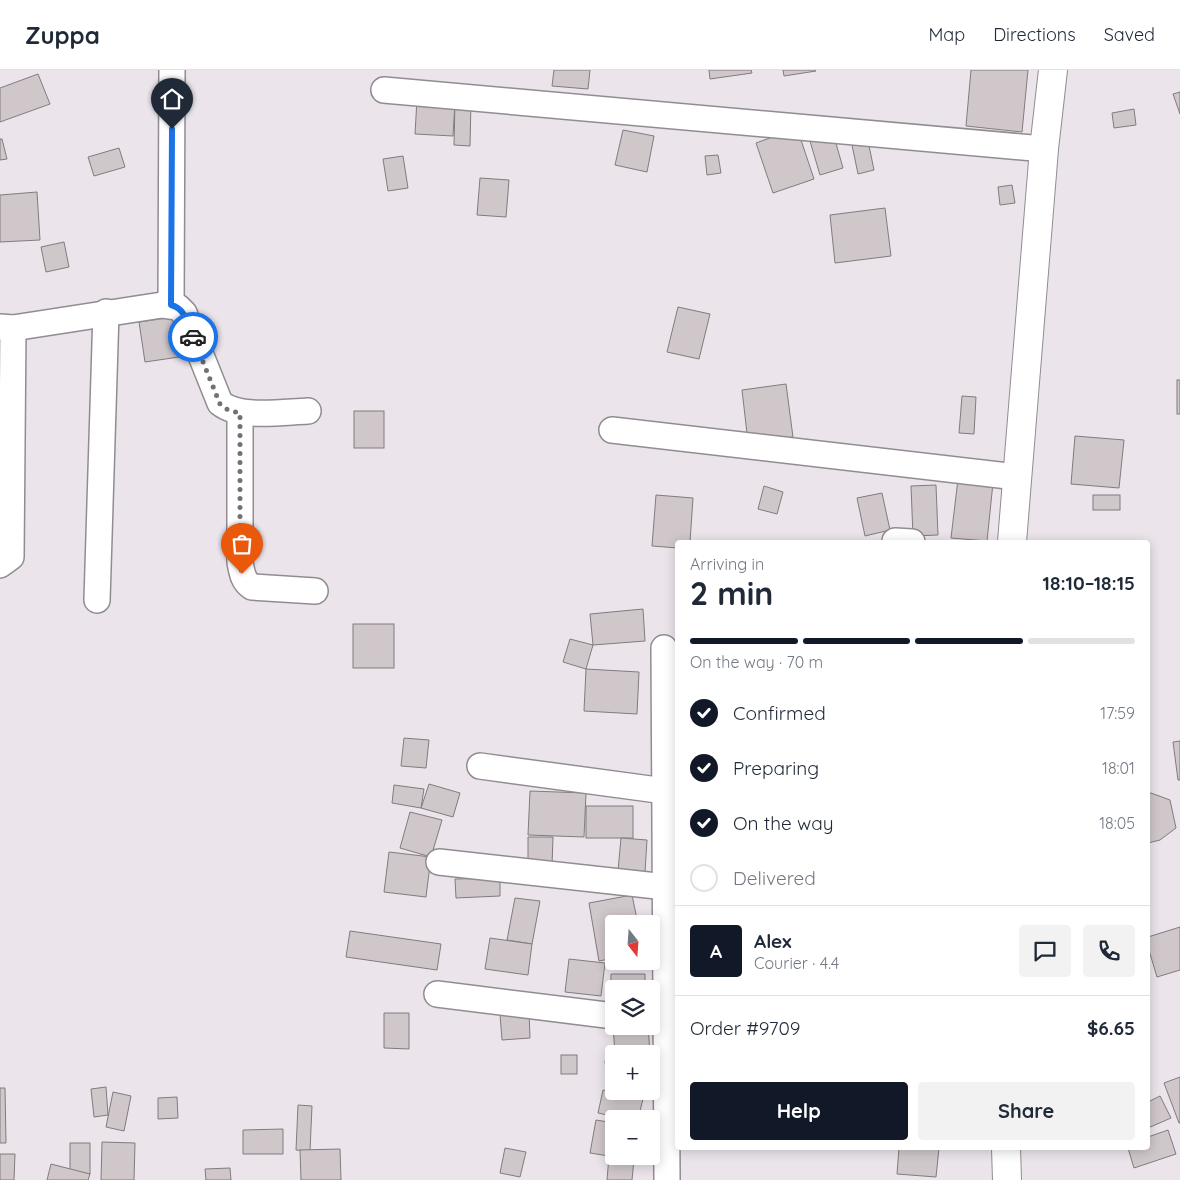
<!DOCTYPE html>
<meta charset="utf-8">
<style>
body{margin:0;font-family:Quicksand,sans-serif;background:#f2f2f3;color:#1f2937;height:100vh;display:flex;flex-direction:column;font-size:19px;white-space:nowrap}
*{box-sizing:border-box;margin:0}
p{font-size:16px;color:#747a83}
.icon{flex:none;width:28px;height:28px;fill:none;stroke:currentColor;stroke-width:2;stroke-linecap:round;stroke-linejoin:round}
.map{position:relative;flex:1;overflow:hidden}
.side{position:absolute;left:675px;top:470px;width:475px;height:610px;display:flex;flex-direction:column;background:#fff;border-radius:5px;box-shadow:0 2px 12px #0003}
.side>*{flex:none}
.needle{width:32px;rotate:163deg}
.controls{position:absolute;left:605px;top:845px;display:grid;gap:10px}
.controls a{display:grid;place-items:center;width:55px;height:55px;border-radius:5px;background:#fff;box-shadow:0 2px 12px #0003;font-size:25px}
.pin{position:absolute;display:grid;place-items:center;width:42px;height:42px;color:#fff;margin:-51px -21px;border-radius:50% 50% 50% 0;rotate:-45deg;box-shadow:0 0 5px #0007}
.pin .icon{rotate:45deg}
.courier{position:absolute;display:grid;place-items:center;width:50px;height:50px;margin:-25px;border:4px solid #1a73e8;border-radius:50%;background:#fff;color:#222;box-shadow:0 1px 6px #0007}
.head em{font-style:normal;font-weight:700}
.head div{display:flex;flex-direction:column-reverse}
.head{display:flex;align-items:center;justify-content:space-between;height:85px;padding:0 15px}
h1{font-size:32px;font-weight:700;line-height:38px}
.bar{display:grid;grid-template-columns:repeat(4,1fr);gap:8px 5px;align-content:center;height:60px;padding:0 15px}
.bar i{height:6px;border-radius:4px;background:#e0e1e3}
.bar .current{background:#111827}
.bar p{grid-column:span 4}
.line{display:flex;align-items:center;gap:12px;padding:0 15px;border-top:1px solid #e0e1e3}
.line div{flex:1}
.round{display:grid;place-items:center;flex:none;width:52px;height:52px;border-radius:5px;background:#f2f2f3}
ol{padding:0 15px;list-style:none}
li{display:flex;align-items:center;gap:15px;height:55px}
li p{margin-inline-start:auto}
li .icon{padding:5px;border-radius:50%;background:#111827;color:#fff;stroke-width:4}
li:last-child{color:#747a83}
li i{width:28px;height:28px;border:2px solid #e0e1e3;border-radius:50%}
.primary-button{display:flex;gap:10px;margin-top:auto;padding:10px 15px}
.primary-button a{flex:1;height:58px;border-radius:5px;background:#111827;color:#fff;font-size:20px;font-weight:700;line-height:58px;text-align:center}
.primary-button a+a{background:#f2f2f3;color:#1f2937}
header{display:flex;align-items:center;gap:30px;box-sizing:border-box;height:70px;padding:0 25px;background:#fff;border-bottom:1px solid #e0e1e3}
header strong{font-size:24px}
nav{display:flex;gap:28px;margin-inline-start:auto;font-size:18px}
.map>svg:first-child{display:block}
.building{fill:#cfc7ca;stroke:#827b7e}
.lines{fill:none;stroke-linecap:round;stroke-linejoin:round}
.street-casing{stroke:#918c92;stroke-width:28}
.secondary-casing{stroke:#918c92;stroke-width:30}
.street{stroke:#fff;stroke-width:25}
.secondary{stroke:#fff;stroke-width:28}
.done{stroke:#747174;stroke-width:5;stroke-dasharray:0 9}
.route{stroke:#1a73e8;stroke-width:6}
</style>
<header>
<strong>Zuppa</strong>
<nav><a>Map</a><a>Directions</a><a>Saved</a></nav>
</header>
<div class="map">
<svg width="1180" height="1110" viewBox="0 0 1180 1110">
<rect width="100%" height="100%" fill="#ebe5eb"/>
<!-- building -->
<g class="building">
<polygon points="554,0 590,0 588,19 552,16"/>
<polygon points="709,0 751,0 752,3 710,9"/>
<polygon points="783,0 815,0 816,1 784,6"/>
<polygon points="971,0 1028,0 1022,62 966,56"/>
<polygon points="38,4 50,34 0,52 0,18"/>
<polygon points="1180,22 1180,44 1173,24"/>
<polygon points="417,29 455,31 453,66 415,64"/>
<polygon points="455,31 471,31 470,76 454,75"/>
<polygon points="1134,39 1136,55 1114,58 1112,43"/>
<polygon points="797,58 814,109 773,123 756,73"/>
<polygon points="623,60 654,66 647,102 615,95"/>
<polygon points="833,63 843,98 820,105 810,71"/>
<polygon points="867,66 874,100 858,104 851,70"/>
<polygon points="0,69 2,69 7,89 0,90"/>
<polygon points="119,78 125,97 94,106 88,87"/>
<polygon points="718,85 721,103 707,105 705,86"/>
<polygon points="403,86 408,118 388,121 383,89"/>
<polygon points="480,108 509,110 506,147 477,145"/>
<polygon points="1012,115 1015,133 1000,135 998,117"/>
<polygon points="37,122 40,170 0,172 0,125"/>
<polygon points="885,138 891,186 835,193 830,145"/>
<polygon points="64,172 69,197 46,202 41,177"/>
<polygon points="678,237 710,244 699,289 667,282"/>
<polygon points="180,246 186,286 145,292 139,252"/>
<rect x="1177" y="310" width="3" height="34"/>
<polygon points="786,314 793,367 748,372 742,320"/>
<polygon points="962,326 976,327 974,364 959,363"/>
<rect x="354" y="341" width="30" height="37"/>
<polygon points="1075,366 1124,370 1119,418 1071,414"/>
<polygon points="958,409 993,413 987,471 951,468"/>
<polygon points="936,415 938,465 913,466 911,416"/>
<polygon points="764,416 783,422 777,444 758,439"/>
<polygon points="882,423 890,460 865,466 857,428"/>
<polygon points="656,425 693,428 690,472 678,472 678,478 652,476"/>
<rect x="1093" y="425" width="27" height="15"/>
<polygon points="643,539 645,571 593,575 590,544"/>
<rect x="353" y="554" width="41" height="44"/>
<polygon points="570,569 593,575 586,599 563,592"/>
<polygon points="586,599 639,602 637,644 584,641"/>
<polygon points="404,668 429,670 426,698 401,696"/>
<polygon points="1180,671 1180,710 1178,710 1173,672"/>
<polygon points="429,714 460,723 453,747 421,738"/>
<polygon points="394,715 424,719 421,738 392,733"/>
<polygon points="530,721 586,723 584,767 528,765"/>
<polygon points="1151,723 1170,730 1176,758 1160,770 1148,773 1148,724"/>
<rect x="586" y="736" width="47" height="32"/>
<polygon points="410,742 442,750 431,787 400,778"/>
<polygon points="528,767 553,767 552,796 528,796"/>
<polygon points="621,768 647,770 645,802 618,801"/>
<polygon points="389,782 431,787 426,827 384,822"/>
<polygon points="500,808 500,826 456,828 455,809"/>
<polygon points="632,825 638,854 614,854 614,888 599,891 589,833"/>
<polygon points="515,828 540,831 532,874 507,870"/>
<polygon points="1180,857 1180,900 1157,907 1148,877 1148,867"/>
<polygon points="350,861 441,874 437,900 346,887"/>
<polygon points="490,868 532,874 528,905 485,899"/>
<polygon points="569,889 605,893 601,926 565,922"/>
<polygon points="611,904 645,904 645,919 614,919 614,935 610,935"/>
<polygon points="529,942 530,968 502,970 500,944"/>
<polygon points="384,943 409,943 409,979 384,978"/>
<polygon points="613,955 648,956 650,983 615,984"/>
<rect x="561" y="985" width="16" height="19"/>
<polygon points="614,990 614,1019 608,1019 605,991"/>
<polygon points="1180,1007 1180,1053 1179,1053 1164,1013"/>
<polygon points="106,1017 108,1045 94,1047 91,1019"/>
<polygon points="0,1018 5,1018 6,1073 0,1073"/>
<polygon points="603,1020 643,1029 638,1049 626,1049 598,1043"/>
<polygon points="113,1022 131,1026 124,1061 106,1057"/>
<polygon points="1160,1026 1171,1048 1148,1058 1148,1032"/>
<polygon points="177,1027 178,1048 158,1049 158,1028"/>
<polygon points="298,1035 312,1036 310,1081 296,1080"/>
<polygon points="596,1050 614,1053 609,1086 590,1083"/>
<polygon points="283,1059 283,1084 243,1084 243,1060"/>
<polygon points="1168,1060 1176,1084 1134,1098 1128,1078 1148,1078 1148,1067"/>
<polygon points="102,1072 135,1073 134,1110 101,1110"/>
<polygon points="70,1073 90,1073 90,1104 70,1103"/>
<polygon points="505,1078 526,1082 520,1107 500,1103"/>
<polygon points="899,1078 939,1078 936,1107 897,1104"/>
<polygon points="340,1079 341,1110 301,1110 300,1080"/>
<polygon points="0,1084 15,1084 14,1110 0,1110"/>
<polygon points="609,1086 634,1089 632,1110 607,1110"/>
<polygon points="51,1094 90,1104 88,1110 47,1110"/>
<polygon points="230,1098 231,1110 206,1110 205,1099"/>
</g>
<g class="lines">
<defs>
<g id="street">
<polyline points="384,20 1044,79"/>
<polyline points="171,235 172,0"/>
<path d="M0 257 13 258 162 235 178 237 184 243 220 333C240 349 282 342 308 341"/>
<path d="M240 343V492C242 503 243 511 252 517L315 521"/>
<polyline points="612,360 1017,407"/>
<polyline points="895,471 912,472"/>
<polyline points="0,495 11,487 13,258"/>
<polyline points="97,530 106,242"/>
<polyline points="664,578 667,1110"/>
<polyline points="480,696 665,721"/>
<polyline points="439,792 666,817"/>
<polyline points="437,924 614,946"/>
</g>
<g id="secondary">
<polyline points="1012,472 1044,79 1053,0"/>
<polyline points="1006,1078 1007,1110"/>
</g>
</defs>
<!-- street casing -->
<use href="#street" class="street-casing"/>
<!-- secondary casing -->
<use href="#secondary" class="secondary-casing"/>
<!-- street -->
<use href="#street" class="street"/>
<!-- secondary -->
<use href="#secondary" class="secondary"/>
</g>
<g class="lines">
<!-- done -->
<polyline class="done" points="193,267 220,334 228,340 240,343 240,492 242,504"/>
<!-- route -->
<path class="route" d="M172 59 171 235C186 239 188 254 193 267"/>
</g>
</svg>
<div class="controls">
<a><svg class="needle" viewBox="-14 -14 28 28"><path d="M0-13l5 13h-10z" fill="#e53935"/><path d="M0 13l5-13h-10z" fill="#747a83"/></svg></a>
<a><svg class="icon" aria-label="layers" viewBox="0 0 24 24"><path d="M12 4l9 5-9 5-9-5zM3 14l9 5 9-5"/></svg></a>
<a>+</a>
<a>−</a>
</div>
<div class="pin" style="left:242px;top:504px;background:#ea580c"><svg class="icon" aria-label="bag" viewBox="0 0 24 24"><path d="M5 8h14l-1 12H6zM9 8a3 3 0 0 1 6 0"/></svg></div>
<div class="pin" style="left:172px;top:59px;background:#1f2937"><svg class="icon" aria-label="home" viewBox="0 0 24 24"><path d="M3 11l9-7 9 7M6 9v11h12V9"/></svg></div>
<div class="courier" style="left:193px;top:267px"><svg class="icon" aria-label="car" viewBox="0 0 24 24"><path d="M5 17H2v-5l4-1 3-4h7l3 4 3 1v5h-3M9 17h6M6 11h13"/><circle cx="7" cy="17" r="2"/><circle cx="17" cy="17" r="2"/></svg></div>
<section class="side">
<div class="head"><div><h1>2 min</h1><p>Arriving in</p></div><em>18:10–18:15</em></div>
<div class="bar"><i class="current"></i><i class="current"></i><i class="current"></i><i></i><p>On the way · 70 m</p></div>
<ol>
<li><svg class="icon" aria-label="check" viewBox="0 0 24 24"><path d="M5 12l5 5 9-10"/></svg>Confirmed<p>17:59</p></li>
<li><svg class="icon" aria-label="check" viewBox="0 0 24 24"><path d="M5 12l5 5 9-10"/></svg>Preparing<p>18:01</p></li>
<li><svg class="icon" aria-label="check" viewBox="0 0 24 24"><path d="M5 12l5 5 9-10"/></svg>On the way<p>18:05</p></li>
<li><i></i>Delivered</li>
</ol>
<div class="line" style="height:90px"><b class="round" style="background:#111827;color:#fff">A</b><div><b>Alex</b><p>Courier · 4.4</p></div><a class="round"><svg class="icon" aria-label="chat" viewBox="0 0 24 24"><path d="M4 5h16v11H9l-5 4z"/></svg></a><a class="round"><svg class="icon" aria-label="phone" viewBox="0 0 24 24"><path d="M5 4h4l2 5-3 2q2 4 5 5l2-3 5 2v4C11 20 4 13 5 4z"/></svg></a></div>
<div class="line" style="height:65px"><div>Order #9709</div><b>$6.65</b></div>
<div class="primary-button"><a>Help</a><a>Share</a></div>
</section>
</div>
